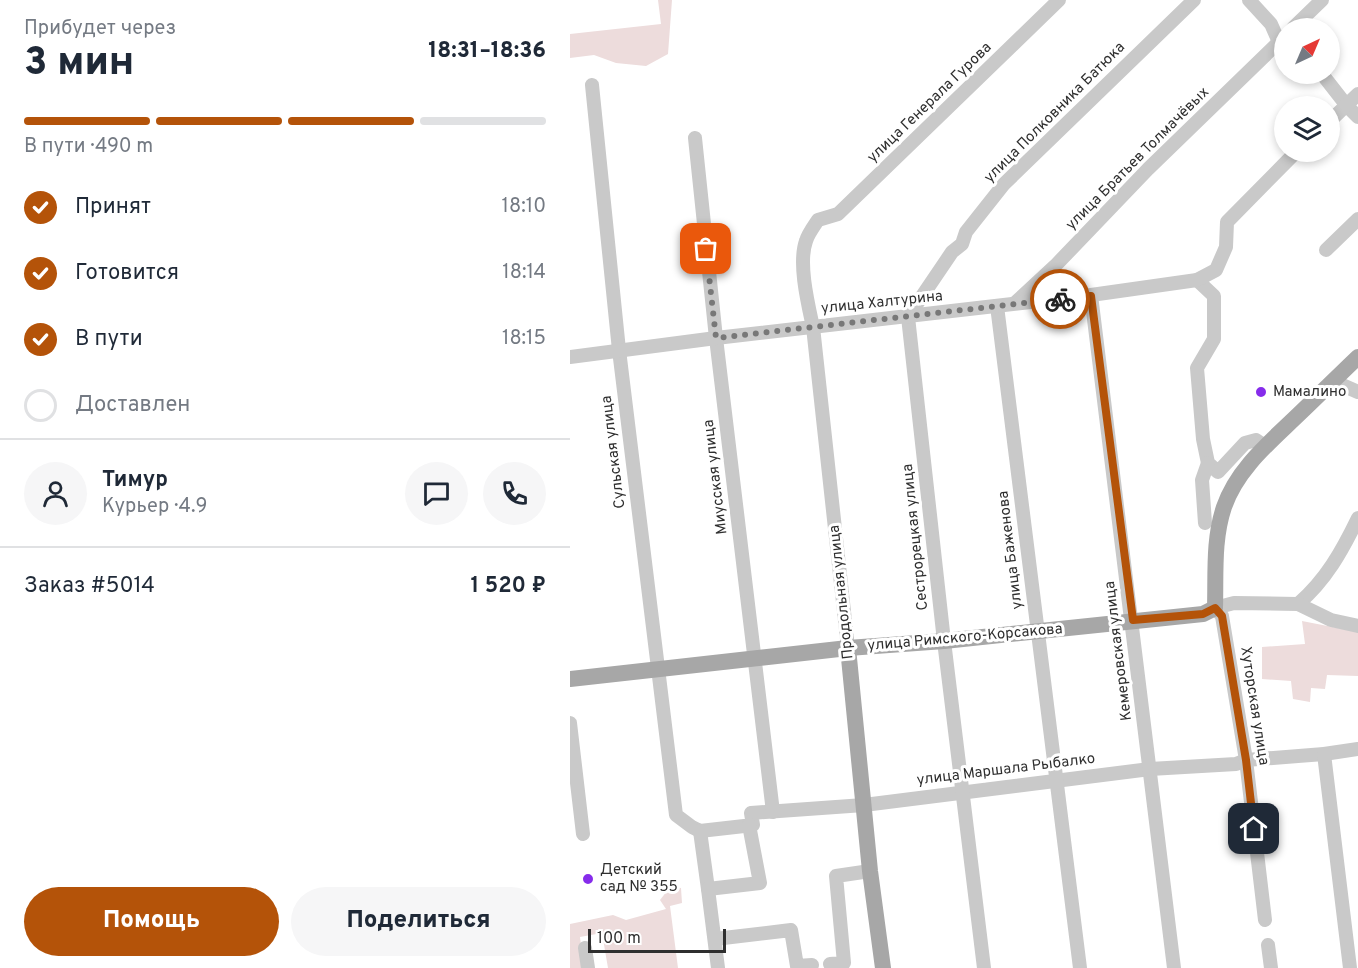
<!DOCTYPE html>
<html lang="ru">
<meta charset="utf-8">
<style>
body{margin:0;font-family:Overpass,sans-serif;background:#f6f6f7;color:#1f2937;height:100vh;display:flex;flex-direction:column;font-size:22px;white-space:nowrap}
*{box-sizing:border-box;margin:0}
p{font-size:20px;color:#747a83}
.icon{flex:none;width:33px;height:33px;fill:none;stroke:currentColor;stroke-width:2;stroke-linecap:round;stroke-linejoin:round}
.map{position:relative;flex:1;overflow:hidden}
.details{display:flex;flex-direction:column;background:#fff;width:570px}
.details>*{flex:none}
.needle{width:39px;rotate:44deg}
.buttons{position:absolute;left:704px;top:18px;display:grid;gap:12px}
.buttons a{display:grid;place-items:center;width:66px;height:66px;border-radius:50%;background:#fff;box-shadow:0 3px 9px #0003;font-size:30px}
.scale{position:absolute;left:18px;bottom:15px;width:138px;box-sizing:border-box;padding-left:6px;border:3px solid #2f2f2f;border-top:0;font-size:16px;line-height:21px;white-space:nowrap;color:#2f2f2f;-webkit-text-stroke:4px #fff;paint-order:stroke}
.pin{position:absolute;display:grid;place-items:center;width:51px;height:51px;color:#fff;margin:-26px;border-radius:12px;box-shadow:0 3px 9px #0006}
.courier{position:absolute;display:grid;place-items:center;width:60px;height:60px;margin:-30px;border:4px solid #b45309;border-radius:50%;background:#fff;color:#222;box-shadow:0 2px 8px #0007}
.head em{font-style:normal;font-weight:800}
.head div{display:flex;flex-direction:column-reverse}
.head{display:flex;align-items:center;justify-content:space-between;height:102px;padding:0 24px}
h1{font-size:39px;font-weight:800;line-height:45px}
.bar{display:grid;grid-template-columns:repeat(4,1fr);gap:9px 6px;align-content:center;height:72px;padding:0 24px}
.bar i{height:8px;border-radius:4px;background:#e0e1e3}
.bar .current{background:#b45309}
.bar p{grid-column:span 4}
.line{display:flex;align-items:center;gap:15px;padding:0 24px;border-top:2px solid #e0e1e3}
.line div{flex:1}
.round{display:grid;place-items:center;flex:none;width:63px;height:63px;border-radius:32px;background:#f6f6f7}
ol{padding:0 24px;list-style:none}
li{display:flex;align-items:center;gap:18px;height:66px}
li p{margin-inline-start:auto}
li .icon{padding:6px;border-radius:50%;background:#b45309;color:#fff;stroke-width:4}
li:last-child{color:#747a83}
li i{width:33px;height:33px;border:3px solid #e0e1e3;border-radius:50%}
.action{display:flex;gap:12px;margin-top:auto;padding:12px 24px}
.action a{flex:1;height:69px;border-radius:36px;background:#b45309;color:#fff;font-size:24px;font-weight:800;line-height:69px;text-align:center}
.action a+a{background:#f6f6f7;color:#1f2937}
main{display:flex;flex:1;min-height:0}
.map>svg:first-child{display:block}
.green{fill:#eddcdc}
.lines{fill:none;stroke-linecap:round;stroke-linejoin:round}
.minor{stroke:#c9c9c9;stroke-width:14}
.major{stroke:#a7a7a7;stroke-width:16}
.done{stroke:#787878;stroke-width:6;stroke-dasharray:0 10.8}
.route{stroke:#b45309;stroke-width:8}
.poi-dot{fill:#862ceb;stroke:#fff;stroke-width:2}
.labels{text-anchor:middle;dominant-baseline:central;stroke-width:6;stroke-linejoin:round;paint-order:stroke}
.street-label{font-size:15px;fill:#2f2f2f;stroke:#fff}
.poi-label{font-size:15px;fill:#2f2f2f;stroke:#fff;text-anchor:start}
</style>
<main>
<section class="details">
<div class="head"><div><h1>3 мин</h1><p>Прибудет через</p></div><em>18:31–18:36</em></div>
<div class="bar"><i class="current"></i><i class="current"></i><i class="current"></i><i></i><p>В пути · 490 m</p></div>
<ol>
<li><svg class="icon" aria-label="check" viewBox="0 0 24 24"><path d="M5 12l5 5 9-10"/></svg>Принят<p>18:10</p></li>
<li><svg class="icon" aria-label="check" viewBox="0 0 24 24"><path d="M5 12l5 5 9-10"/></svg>Готовится<p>18:14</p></li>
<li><svg class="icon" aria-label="check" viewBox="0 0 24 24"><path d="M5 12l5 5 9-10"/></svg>В пути<p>18:15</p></li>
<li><i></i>Доставлен</li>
</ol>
<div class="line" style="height:108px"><a class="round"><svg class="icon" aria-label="person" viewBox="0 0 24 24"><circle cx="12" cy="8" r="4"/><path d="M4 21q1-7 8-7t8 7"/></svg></a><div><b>Тимур</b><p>Курьер · 4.9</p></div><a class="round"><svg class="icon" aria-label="chat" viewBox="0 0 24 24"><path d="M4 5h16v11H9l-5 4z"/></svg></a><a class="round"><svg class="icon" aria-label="phone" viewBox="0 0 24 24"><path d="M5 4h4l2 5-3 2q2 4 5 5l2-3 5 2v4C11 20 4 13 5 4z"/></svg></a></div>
<div class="line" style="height:78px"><div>Заказ #5014</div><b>1 520 ₽</b></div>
<div class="action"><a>Помощь</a><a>Поделиться</a></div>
</section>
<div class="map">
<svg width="788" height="968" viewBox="0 0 788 968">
<rect width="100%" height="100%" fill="#fff"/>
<!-- green -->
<g class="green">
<polygon points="88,0 102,0 98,54 76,66 46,63 24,55 0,58 0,34 91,24"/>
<polygon points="732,621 788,632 788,676 757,675 755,689 741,688 740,702 723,699 721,681 692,679 692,647 735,644"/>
<polygon points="105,887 111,888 112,903 100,906 108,968 38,968 32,933 10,937 14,968 0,968 0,924 43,915 56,920 96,909 90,900 97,891"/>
</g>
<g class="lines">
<!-- minor -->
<g class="minor">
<polyline points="679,0 701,24 709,42 714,45"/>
<polyline points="723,28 752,0"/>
<polyline points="752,74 777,106 788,117"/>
<polyline points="22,85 49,350 106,815 122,827 130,831 183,825 181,813 294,805 580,769 666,764 676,760 754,754 788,749"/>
<polyline points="759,122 788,94"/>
<polyline points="125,138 146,338 203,812"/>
<polyline points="756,250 788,219"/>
<polyline points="627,280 644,296 644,339 627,368 633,439 638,463 648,472 675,443 686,440 695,446"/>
<polyline points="521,295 604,968"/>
<polyline points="445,303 485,266 578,169 714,37"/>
<polyline points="427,306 510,968"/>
<polyline points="338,317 374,641 414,968"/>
<polyline points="338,317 382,252 392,244 396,232 434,184 624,0"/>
<polyline points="0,357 146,338 521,295 627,280 646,270 656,247 657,222 726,152"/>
<polyline points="763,381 788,392"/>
<polyline points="635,523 632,480 638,463"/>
<path d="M728 604C756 580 772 551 788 518"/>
<polyline points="645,608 652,616 676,760 695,920"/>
<polyline points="645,608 664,603 728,604 761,620 788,626"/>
<path d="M278 648 243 327C238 304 228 263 236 241 238 234 244 226 248 220L268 214 489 0"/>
<polyline points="0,723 13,834"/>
<polyline points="754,754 780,968"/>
<polyline points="130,831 138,889"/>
<polyline points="145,939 221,930 227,966 242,965"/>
<polyline points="698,945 701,968"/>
<polyline points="15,948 18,968"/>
<polyline points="260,964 274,963 266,876 300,871"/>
<polyline points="148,968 138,889 190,883 179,825"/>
</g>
<!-- major -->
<g class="major">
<polyline points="278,648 300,871 313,968"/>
<path d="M0 679 278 648 374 641 633 614 645 608C646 574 643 540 654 507 667 469 700 442 728 415 748 396 768 376 788 357"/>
</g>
</g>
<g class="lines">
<!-- done -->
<polyline class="done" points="136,249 146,338 490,299"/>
<!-- route -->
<polyline class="route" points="490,299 521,296 563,620 633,614 645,608 652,616 676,760 684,829"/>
</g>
<!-- markers -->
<g class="poi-dot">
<circle cx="691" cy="392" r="6"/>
<circle cx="18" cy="879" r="6"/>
</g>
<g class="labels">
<!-- street labels -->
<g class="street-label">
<text transform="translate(360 103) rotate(-44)">улица Генерала Гурова</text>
<text transform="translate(485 113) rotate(-45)">улица Полковника Батюка</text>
<text transform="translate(568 159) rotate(-45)">улица Братьев Толмачёвых</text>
<text transform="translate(312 303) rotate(-6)">улица Халтурина</text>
<text transform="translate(44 452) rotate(-97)">Сульская улица</text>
<text transform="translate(146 477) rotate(-97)">Миусская улица</text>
<text transform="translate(346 537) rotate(-96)">Сестрорецкая улица</text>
<text transform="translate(441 550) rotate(-97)">улица Баженова</text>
<text transform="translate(272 592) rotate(-96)">Продольная улица</text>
<text transform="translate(395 638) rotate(-5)">улица Римского-Корсакова</text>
<text transform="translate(549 651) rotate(-97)">Кемеровская улица</text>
<text transform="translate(684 706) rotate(81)">Хуторская улица</text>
<text transform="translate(436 770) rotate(-7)">улица Маршала Рыбалко</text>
</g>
<!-- poi labels -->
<g class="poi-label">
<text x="703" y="392">Мамалино</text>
<text x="30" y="870">Детский<tspan x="30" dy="17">сад № 355</tspan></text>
</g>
</g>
</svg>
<div class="buttons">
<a><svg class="needle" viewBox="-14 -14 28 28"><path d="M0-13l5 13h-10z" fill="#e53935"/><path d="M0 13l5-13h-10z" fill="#747a83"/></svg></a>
<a><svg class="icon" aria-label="layers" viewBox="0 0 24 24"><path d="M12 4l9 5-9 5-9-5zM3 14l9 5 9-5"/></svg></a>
</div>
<div class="scale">100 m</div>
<div class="pin" style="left:136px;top:249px;background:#ea580c"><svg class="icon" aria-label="bag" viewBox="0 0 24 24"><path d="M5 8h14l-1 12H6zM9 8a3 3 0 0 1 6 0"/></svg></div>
<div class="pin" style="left:684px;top:829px;background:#1f2937"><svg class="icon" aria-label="home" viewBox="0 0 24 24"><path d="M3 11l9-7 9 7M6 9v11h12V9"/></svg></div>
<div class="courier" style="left:490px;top:299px"><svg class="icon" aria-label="bike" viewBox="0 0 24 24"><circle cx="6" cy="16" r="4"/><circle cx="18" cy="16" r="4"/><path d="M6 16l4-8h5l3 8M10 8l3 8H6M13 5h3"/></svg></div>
</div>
</main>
